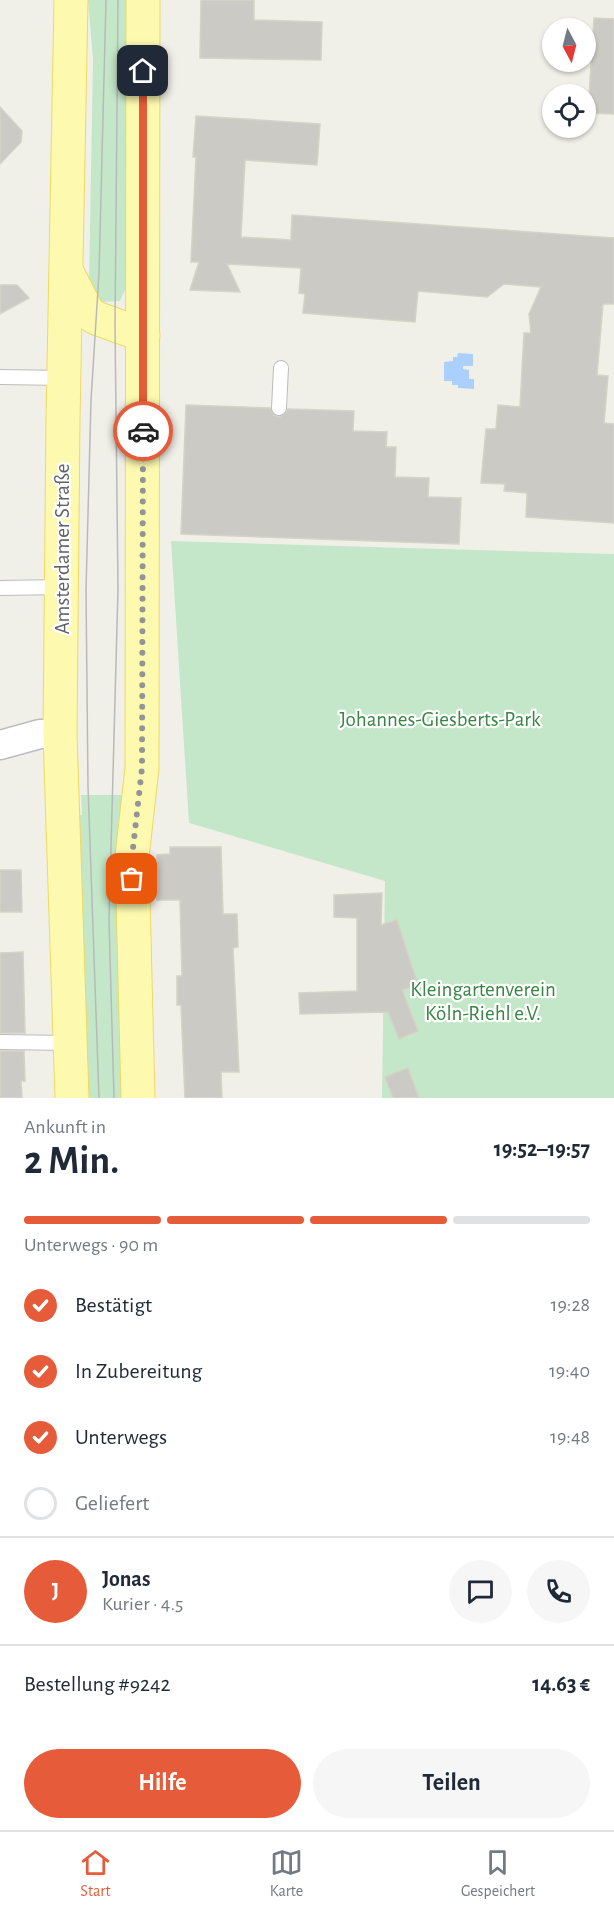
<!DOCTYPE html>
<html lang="de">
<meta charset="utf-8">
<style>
body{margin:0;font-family:"Alegreya Sans",sans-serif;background:#f6f6f7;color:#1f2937;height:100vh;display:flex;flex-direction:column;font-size:22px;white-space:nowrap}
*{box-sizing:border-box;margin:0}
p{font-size:20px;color:#747a83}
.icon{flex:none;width:33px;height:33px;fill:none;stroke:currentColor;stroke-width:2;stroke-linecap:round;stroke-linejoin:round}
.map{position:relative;height:1098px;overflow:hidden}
.panel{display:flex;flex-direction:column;background:#fff;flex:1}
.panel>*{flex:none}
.needle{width:39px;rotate:173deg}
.tools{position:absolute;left:542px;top:18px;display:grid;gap:12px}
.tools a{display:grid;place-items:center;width:54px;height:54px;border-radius:50%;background:#fff;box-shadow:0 2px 4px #0004;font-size:30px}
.pin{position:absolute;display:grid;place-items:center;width:51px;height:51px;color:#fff;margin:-26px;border-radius:12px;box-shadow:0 3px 9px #0006}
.courier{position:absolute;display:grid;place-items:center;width:60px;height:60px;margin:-30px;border:4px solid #e65b39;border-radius:50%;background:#fff;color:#222;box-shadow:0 2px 8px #0007}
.head em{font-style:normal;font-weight:700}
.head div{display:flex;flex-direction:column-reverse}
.head{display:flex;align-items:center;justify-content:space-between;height:102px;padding:0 24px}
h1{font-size:39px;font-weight:700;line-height:45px}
.bar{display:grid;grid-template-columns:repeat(4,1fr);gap:9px 6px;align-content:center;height:72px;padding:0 24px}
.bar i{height:8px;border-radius:4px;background:#e0e1e3}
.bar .active{background:#e65b39}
.bar p{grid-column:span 4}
.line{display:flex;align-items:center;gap:15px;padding:0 24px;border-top:2px solid #e0e1e3}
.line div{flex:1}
.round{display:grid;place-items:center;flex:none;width:63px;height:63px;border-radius:32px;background:#f6f6f7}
ol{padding:0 24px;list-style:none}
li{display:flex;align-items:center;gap:18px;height:66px}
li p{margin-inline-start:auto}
li .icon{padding:6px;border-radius:50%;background:#e65b39;color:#fff;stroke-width:4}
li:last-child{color:#747a83}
li i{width:33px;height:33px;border:3px solid #e0e1e3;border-radius:50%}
.button{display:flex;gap:12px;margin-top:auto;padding:12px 24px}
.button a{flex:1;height:69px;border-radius:36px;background:#e65b39;color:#fff;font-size:24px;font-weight:700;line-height:69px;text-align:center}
.button a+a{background:#f6f6f7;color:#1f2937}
.dock{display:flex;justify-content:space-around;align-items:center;height:84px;border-top:2px solid #e0e1e3;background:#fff;font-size:16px;color:#747a83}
.dock a{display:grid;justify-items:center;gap:3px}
.dock .active{color:#e65b39}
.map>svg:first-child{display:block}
.green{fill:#c5e7c9}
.water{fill:#abd0fd}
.building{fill:#cccac5;stroke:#d5d2c6;stroke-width:1.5}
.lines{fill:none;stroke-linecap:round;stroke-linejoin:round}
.service-casing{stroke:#babcc1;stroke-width:16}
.minor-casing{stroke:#babcc1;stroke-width:31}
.primary-casing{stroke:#efd863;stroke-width:35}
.service{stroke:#fff;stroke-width:14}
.minor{stroke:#fff;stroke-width:28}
.primary{stroke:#fdfab0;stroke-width:33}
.tram{stroke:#b8b9b9;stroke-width:1.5}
.done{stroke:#929495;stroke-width:6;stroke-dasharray:0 10.8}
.route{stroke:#e65b39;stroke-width:8}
.labels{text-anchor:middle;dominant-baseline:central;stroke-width:4.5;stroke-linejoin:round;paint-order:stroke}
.street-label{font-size:21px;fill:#5f6268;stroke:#fff}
.park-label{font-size:21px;fill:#388644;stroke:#fff}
</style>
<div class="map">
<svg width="614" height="1098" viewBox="0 0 614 1098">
<rect width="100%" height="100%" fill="#f1f0e8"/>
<!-- green -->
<g class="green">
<polygon points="88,0 129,0 129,281 120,301 101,302 89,285 93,59"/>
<polygon points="171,541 614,554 614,1098 382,1098 385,881 189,823"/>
<polygon points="81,795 128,795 123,1098 89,1098 77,815 82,815"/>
</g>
<!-- water -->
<polygon class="water" points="458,353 473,354 473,366 463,366 463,369 469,370 469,379 474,379 474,389 458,388 458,385 452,385 452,381 444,381 444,362 453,361 453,357 457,357"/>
<!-- building -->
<g class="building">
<polygon points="201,0 254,0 254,20 322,22 321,60 200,58"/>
<polygon points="594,18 614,19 614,114 588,113"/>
<polygon points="0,107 22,131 21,142 0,164"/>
<polygon points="196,116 320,124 317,165 245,160 241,237 291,240 292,215 614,238 614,304 603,304 597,375 608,376 604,423 614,424 614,523 526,517 527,493 504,491 505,484 481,483 486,429 496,429 498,405 520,407 524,333 531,333 529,314 541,287 504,284 487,297 418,291 415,322 303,313 305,294 299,293 301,268 227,264 240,292 190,290 199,262 191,262 196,157 193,157"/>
<polygon points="0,285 17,285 29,298 0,314"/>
<polygon points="186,405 270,408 274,415 279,417 286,413 288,409 354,411 353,431 387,432 386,447 396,447 395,477 429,478 428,497 461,498 459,544 181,534"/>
<polygon points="170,847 221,847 223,914 237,914 238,947 233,948 239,1072 221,1072 222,1098 185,1098 181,1005 177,1005 177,976 182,976 180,900 157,900 157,855 170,854"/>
<polygon points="0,870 21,870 22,912 0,912"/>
<polygon points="382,893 381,925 397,920 418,985 402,990 418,1031 399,1039 388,1012 300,1014 299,993 357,991 357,918 334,917 334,895"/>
<polygon points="23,952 25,1033 0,1033 0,953"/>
<polygon points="0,1051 24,1051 25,1081 21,1081 22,1098 0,1098"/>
<polygon points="408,1068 419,1098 393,1098 385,1077"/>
</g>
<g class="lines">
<defs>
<g id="service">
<polyline points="0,377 64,378"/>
<polyline points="279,408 281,368"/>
<polyline points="0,588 62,587"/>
<polyline points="0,1042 70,1043"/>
</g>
<polyline id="minor" points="0,745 40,734 60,734"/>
<g id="primary">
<polyline points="71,0 63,419 60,734 72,1098"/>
<polyline points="68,274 88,313 96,318 143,335"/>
<polyline points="138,1098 132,857 142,768 143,0"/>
</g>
</defs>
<!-- service casing -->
<use href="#service" class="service-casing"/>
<!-- minor casing -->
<use href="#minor" class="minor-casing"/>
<!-- primary casing -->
<use href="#primary" class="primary-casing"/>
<!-- service -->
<use href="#service" class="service"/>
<!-- minor -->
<use href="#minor" class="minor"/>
<!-- primary -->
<use href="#primary" class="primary"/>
<!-- tram -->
<g class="tram">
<polyline points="99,1098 88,786 86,590 91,400 99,273 106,0"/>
<polyline points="114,1098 109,921 118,589 115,325 118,0"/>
</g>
</g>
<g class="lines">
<!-- done -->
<polyline class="done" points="132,879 132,857 142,768 143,431"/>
<!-- route -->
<polyline class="route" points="143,71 143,431"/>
</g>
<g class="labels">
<!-- street labels -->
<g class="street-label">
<text transform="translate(62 549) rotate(-90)">Amsterdamer Straße</text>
</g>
<!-- park labels -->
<g class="park-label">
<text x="440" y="719">Johannes-Giesberts-Park</text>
<text x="483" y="989">Kleingartenverein<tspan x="483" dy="24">Köln-Riehl e.V.</tspan></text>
</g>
</g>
</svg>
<div class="tools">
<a><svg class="needle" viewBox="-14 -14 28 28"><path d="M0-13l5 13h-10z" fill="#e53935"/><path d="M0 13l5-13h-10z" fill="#747a83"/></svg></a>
<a><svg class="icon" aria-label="locate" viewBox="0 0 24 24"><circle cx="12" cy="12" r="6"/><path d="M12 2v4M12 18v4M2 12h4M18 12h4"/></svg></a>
</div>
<div class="pin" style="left:132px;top:879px;background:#ea580c"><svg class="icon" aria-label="bag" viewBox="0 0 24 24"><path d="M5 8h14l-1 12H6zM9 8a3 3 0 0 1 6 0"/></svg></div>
<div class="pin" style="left:143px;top:71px;background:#1f2937"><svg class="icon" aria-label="home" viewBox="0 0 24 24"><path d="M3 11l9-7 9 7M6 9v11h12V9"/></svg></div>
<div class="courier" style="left:143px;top:431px"><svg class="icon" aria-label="car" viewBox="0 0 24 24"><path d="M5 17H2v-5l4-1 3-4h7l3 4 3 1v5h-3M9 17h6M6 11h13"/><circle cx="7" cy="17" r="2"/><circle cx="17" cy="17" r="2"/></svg></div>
</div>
<section class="panel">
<div class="head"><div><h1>2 Min.</h1><p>Ankunft in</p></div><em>19:52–19:57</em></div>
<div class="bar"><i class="active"></i><i class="active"></i><i class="active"></i><i></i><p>Unterwegs · 90 m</p></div>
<ol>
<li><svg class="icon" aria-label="check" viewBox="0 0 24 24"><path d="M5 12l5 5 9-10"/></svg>Bestätigt<p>19:28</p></li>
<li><svg class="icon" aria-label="check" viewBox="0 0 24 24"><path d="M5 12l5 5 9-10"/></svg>In Zubereitung<p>19:40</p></li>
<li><svg class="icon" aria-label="check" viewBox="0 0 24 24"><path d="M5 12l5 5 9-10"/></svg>Unterwegs<p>19:48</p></li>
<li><i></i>Geliefert</li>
</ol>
<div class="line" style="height:108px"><b class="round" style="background:#e65b39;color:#fff">J</b><div><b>Jonas</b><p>Kurier · 4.5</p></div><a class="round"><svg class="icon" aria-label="chat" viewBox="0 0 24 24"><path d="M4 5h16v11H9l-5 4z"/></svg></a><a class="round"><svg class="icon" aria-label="phone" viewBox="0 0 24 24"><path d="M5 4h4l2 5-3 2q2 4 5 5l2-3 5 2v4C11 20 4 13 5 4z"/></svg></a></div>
<div class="line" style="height:78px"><div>Bestellung #9242</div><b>14.63 €</b></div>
<div class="button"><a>Hilfe</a><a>Teilen</a></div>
</section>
<nav class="dock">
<a class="active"><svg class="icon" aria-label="home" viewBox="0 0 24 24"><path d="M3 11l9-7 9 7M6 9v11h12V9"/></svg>Start</a>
<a><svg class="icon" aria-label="map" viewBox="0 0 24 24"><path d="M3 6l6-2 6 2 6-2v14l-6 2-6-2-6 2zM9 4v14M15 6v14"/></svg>Karte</a>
<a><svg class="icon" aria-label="saved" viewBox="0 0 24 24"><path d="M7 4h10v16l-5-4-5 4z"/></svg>Gespeichert</a>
</nav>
